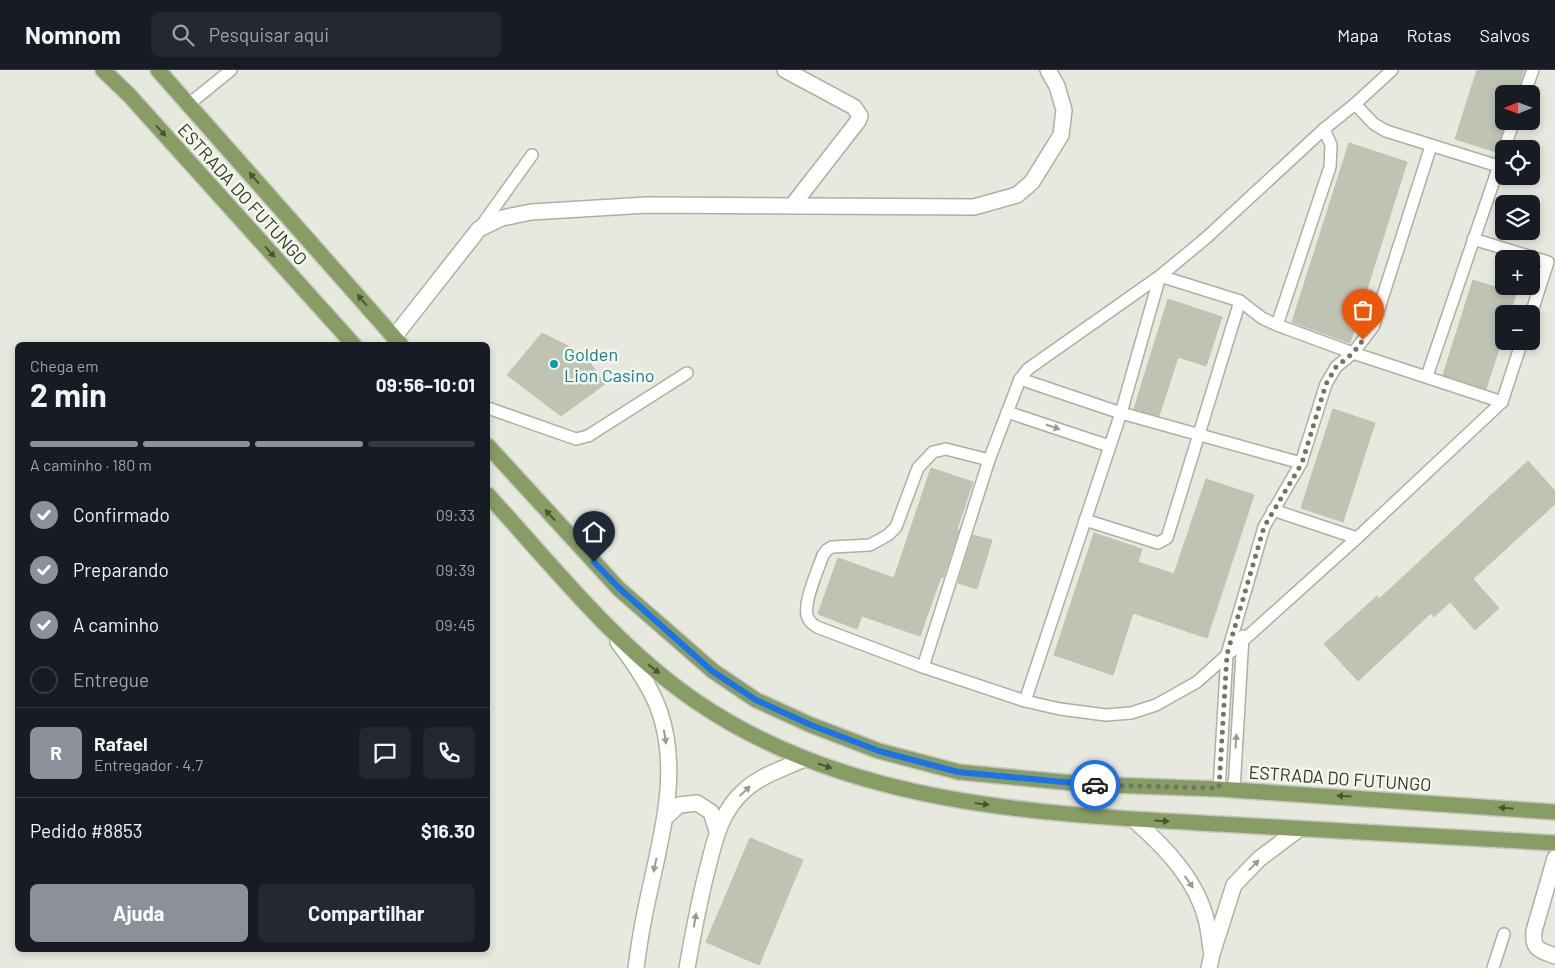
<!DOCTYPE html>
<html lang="pt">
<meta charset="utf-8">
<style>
body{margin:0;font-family:Barlow,sans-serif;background:#242831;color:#f1f3f6;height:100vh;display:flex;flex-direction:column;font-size:19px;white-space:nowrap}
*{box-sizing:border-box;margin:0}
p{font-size:16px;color:#9ea1a6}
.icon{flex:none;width:28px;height:28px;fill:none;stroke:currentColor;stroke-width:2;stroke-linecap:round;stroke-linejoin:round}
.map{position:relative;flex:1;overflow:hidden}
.drawer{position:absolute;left:15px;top:272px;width:475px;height:610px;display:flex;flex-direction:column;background:#171b24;border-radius:8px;box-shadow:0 2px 8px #0003}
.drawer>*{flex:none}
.needle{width:32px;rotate:269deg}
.tools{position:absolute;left:1495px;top:15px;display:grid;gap:10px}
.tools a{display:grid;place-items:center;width:45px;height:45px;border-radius:8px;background:#171b24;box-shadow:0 2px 8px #0003;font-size:25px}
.pin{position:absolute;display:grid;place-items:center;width:42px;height:42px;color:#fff;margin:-51px -21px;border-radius:50% 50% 50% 0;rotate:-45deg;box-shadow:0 0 5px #0007}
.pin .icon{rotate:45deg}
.courier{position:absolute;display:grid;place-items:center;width:50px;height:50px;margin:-25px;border:4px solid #1a73e8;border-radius:50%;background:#fff;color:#222;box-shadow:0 1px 6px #0007}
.summary em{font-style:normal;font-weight:700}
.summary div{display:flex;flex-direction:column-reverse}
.summary{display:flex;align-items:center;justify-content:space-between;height:85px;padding:0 15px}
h1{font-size:32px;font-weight:700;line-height:38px}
.bar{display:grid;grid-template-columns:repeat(4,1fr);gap:8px 5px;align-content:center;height:60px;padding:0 15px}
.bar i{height:6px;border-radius:4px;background:#363941}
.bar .selected{background:#8c9099}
.bar p{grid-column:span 4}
.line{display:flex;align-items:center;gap:12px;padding:0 15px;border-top:1px solid #363941}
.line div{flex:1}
.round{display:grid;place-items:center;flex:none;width:52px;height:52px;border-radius:8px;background:#242831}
ol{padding:0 15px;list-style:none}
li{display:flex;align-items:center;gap:15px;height:55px}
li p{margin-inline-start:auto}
li .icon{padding:5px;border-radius:50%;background:#8c9099;color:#fff;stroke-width:4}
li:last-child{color:#9ea1a6}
li i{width:28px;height:28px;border:2px solid #363941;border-radius:50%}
.primary-button{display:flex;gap:10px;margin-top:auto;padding:10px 15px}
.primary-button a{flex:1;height:58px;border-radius:8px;background:#8c9099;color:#fff;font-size:20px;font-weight:700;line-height:58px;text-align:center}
.primary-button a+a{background:#242831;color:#f1f3f6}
header{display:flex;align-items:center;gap:30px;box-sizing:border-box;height:70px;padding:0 25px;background:#171b24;border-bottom:1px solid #363941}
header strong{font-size:24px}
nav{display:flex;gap:28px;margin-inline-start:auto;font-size:18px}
.search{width:350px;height:45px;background:#242831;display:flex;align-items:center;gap:12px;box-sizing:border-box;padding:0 18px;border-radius:8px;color:#9ea1a6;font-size:19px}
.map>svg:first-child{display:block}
.building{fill:#bfc3b4;stroke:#bec2b1}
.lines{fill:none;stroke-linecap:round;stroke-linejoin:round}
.lane-casing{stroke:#acb0a1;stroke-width:14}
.street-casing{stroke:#acb0a1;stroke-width:18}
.secondary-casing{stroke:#adb49e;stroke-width:18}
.primary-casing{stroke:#c5c7c1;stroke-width:18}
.lane{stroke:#fff;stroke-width:11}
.street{stroke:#fff;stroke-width:15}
.secondary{stroke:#fff;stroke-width:15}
.primary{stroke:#879d64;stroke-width:15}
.oneway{fill:#495634}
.oneway2{fill:#979c90}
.done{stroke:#6f7662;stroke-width:5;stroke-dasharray:0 9}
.route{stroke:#1a73e8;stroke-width:6}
.culture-dot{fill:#0f9aa8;stroke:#f5f6ee;stroke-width:2}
.labels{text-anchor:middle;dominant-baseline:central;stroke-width:5;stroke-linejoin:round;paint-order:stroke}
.street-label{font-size:18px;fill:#2f3820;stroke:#f5f6ee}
.culture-label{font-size:18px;fill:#0d838f;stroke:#f5f6ee;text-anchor:start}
</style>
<header>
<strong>Nomnom</strong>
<div class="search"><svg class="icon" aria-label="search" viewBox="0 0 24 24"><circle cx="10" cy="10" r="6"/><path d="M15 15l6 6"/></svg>Pesquisar aqui</div>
<nav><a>Mapa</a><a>Rotas</a><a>Salvos</a></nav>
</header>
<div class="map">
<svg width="1555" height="898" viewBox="0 0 1555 898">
<rect width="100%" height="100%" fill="#e7e9de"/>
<!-- building -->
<g class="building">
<polygon points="1477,0 1524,0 1517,24 1504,24 1504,51 1506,51 1496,82 1455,69"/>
<polygon points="1349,73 1407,92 1350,273 1292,252"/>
<polygon points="1473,210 1516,224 1510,244 1504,244 1504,263 1486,319 1443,305"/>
<polygon points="1168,229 1222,247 1206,296 1178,287 1159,346 1134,339"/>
<polygon points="542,263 584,284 605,314 561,346 507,305"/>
<polygon points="1333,339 1375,353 1343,452 1301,438"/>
<polygon points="1528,391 1555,421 1555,434 1473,509 1499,538 1475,560 1450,532 1434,547 1431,543 1358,611 1324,574 1377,526 1379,529"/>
<polygon points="931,398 973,412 957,459 959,460 943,508 941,507 920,566 862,546 857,559 818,544 838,488 894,508"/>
<polygon points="1206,409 1254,425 1207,568 1133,543 1113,605 1054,585 1094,463 1142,479 1138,492 1174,504"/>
<polygon points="973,465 992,470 977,519 958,513"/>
<polygon points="750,768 803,790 759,895 706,872"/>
</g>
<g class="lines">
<defs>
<g id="lane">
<polyline points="1524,24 1533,0"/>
<polyline points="189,34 231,0"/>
<polyline points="1355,34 1374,54 1386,61 1498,96"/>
<polyline points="1504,79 1514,51"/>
<polyline points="479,159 532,85"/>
<polyline points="1473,169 1548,192 1531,244"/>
<polyline points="1277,255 1330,97 1331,75 1324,59"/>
<polyline points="1427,306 1504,81"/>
<polyline points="1020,309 1121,343 1301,393"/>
<polyline points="488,338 576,369 588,366 687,303"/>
<polyline points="1007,342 1109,376"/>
<path d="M989 390 946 379 933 382 918 398 896 457 888 465 870 475 832 477 827 480 823 485C818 500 804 530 807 545 808 550 812 554 817 557L923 597 1025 631 1060 639 1106 645 1131 643 1156 635 1197 612 1357 468 1502 332 1522 271"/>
<polyline points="1273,440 1357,468"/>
<polyline points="1085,450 1158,473 1167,468 1240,231"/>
<polyline points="923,597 989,390 1020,309 1028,299 1160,206 1206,168 1324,59 1355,34 1392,0"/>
<polyline points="1025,631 1121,343 1160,206 1240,231 1262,248 1277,255 1353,283 1502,332"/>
<polyline points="1219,719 1227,584 1264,457 1301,393 1326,314 1336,297 1353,283 1373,257 1431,76"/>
<polyline points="1234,720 1243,566"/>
<polyline points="1493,898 1504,864"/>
</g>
<g id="street">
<polyline points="785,0 854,37 860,46 858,51 792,136"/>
<polyline points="394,267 479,159 502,148 531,142 647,135 974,137 1017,125 1032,112 1061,65 1064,40 1057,16 1048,0"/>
<path d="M1555 788 1534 861C1532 880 1540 880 1555 886"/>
</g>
<g id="secondary">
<path d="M618 572C634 593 652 618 660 643 683 711 655 786 643 853 640 868 638 883 636 898"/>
<polyline points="666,747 679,735 697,733 711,742 717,761"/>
<path d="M1133 749C1165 777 1198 811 1207 853 1209 862 1210 871 1211 880"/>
<path d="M687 898C693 864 699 830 708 797 715 768 722 739 746 719 762 705 785 698 804 689"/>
<polyline points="1209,898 1212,884 1234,815 1259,789 1299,759"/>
</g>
<g id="primary">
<polyline points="103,0 129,25 354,275"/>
<polyline points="158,0 401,275"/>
<polyline points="488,376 619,519 713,601 756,630 811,655 879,681 959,702 1084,714 1219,719 1555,742"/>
<path d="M488 425C553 496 617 578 697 632 849 736 1041 744 1219 754 1331 761 1443 766 1555 773"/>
</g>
</defs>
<!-- lane casing -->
<use href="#lane" class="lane-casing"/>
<!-- street casing -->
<use href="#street" class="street-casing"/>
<!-- secondary casing -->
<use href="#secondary" class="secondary-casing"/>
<!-- primary casing -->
<use href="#primary" class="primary-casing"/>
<!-- lane -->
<use href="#lane" class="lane"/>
<!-- street -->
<use href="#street" class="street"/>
<!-- secondary -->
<use href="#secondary" class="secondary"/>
<!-- primary -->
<use href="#primary" class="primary"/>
</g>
<!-- one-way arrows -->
<defs><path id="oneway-solid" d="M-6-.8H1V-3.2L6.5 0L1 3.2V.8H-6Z" transform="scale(1.25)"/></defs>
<g class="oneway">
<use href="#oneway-solid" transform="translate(161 61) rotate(48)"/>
<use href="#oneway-solid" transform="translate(254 108) rotate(-131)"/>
<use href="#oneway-solid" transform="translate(270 182) rotate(48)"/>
<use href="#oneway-solid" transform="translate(362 230) rotate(-131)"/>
<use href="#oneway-solid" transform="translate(550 445) rotate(-133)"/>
<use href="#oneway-solid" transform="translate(654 599) rotate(38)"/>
<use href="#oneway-solid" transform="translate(825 696) rotate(19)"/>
<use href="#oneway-solid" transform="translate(1344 726) rotate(-176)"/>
<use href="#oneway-solid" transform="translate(982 734) rotate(7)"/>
<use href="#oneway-solid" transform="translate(1506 738) rotate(-176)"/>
<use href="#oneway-solid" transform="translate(1162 751) rotate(3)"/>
</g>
<g class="oneway2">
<use href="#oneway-solid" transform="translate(1053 357) rotate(19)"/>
<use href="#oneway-solid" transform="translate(665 667) rotate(81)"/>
<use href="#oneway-solid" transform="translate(1236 671) rotate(-86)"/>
<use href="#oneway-solid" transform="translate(745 721) rotate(-43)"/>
<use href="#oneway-solid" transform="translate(655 795) rotate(102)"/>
<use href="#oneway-solid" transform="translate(1254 795) rotate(-46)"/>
<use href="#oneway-solid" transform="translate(1189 812) rotate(55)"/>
<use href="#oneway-solid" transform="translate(695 850) rotate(-81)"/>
</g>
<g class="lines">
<!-- done -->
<polyline class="done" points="1095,715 1219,718 1227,584 1264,457 1302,393 1326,314 1336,297 1353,283 1363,270"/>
<!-- route -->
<polyline class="route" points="594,492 619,518 712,601 756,630 811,655 879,681 958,702 1095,715"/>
</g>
<!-- markers -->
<circle class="culture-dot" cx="554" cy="294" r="5"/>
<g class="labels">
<!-- street labels -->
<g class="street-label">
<text transform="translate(243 124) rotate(48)">ESTRADA DO FUTUNGO</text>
<text transform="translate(1340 708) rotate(4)">ESTRADA DO FUTUNGO</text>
</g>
<!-- culture labels -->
<g class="culture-label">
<text x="564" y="284">Golden<tspan x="564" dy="21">Lion Casino</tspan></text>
</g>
</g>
</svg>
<div class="tools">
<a><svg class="needle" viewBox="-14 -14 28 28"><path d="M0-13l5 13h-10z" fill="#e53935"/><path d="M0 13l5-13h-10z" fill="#9ea1a6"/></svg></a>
<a><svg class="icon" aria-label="locate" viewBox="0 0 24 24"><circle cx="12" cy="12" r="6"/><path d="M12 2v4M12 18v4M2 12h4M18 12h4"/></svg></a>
<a><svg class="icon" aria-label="layers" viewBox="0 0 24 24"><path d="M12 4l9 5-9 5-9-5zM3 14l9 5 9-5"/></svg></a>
<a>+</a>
<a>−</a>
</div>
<div class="pin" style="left:1363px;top:270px;background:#ea580c"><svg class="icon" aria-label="bag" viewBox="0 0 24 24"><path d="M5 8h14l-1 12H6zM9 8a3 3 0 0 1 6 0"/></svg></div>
<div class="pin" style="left:594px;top:492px;background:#1f2937"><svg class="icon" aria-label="home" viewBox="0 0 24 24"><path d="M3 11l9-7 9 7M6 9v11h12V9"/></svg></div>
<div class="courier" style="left:1095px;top:715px"><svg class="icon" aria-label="car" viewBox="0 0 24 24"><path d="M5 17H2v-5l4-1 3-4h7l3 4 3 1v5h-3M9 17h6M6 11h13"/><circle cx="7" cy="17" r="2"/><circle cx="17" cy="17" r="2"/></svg></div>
<section class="drawer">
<div class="summary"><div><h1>2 min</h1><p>Chega em</p></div><em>09:56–10:01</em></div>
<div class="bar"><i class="selected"></i><i class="selected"></i><i class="selected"></i><i></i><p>A caminho · 180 m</p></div>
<ol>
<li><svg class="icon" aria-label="check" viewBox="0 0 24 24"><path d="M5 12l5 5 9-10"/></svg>Confirmado<p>09:33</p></li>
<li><svg class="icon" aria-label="check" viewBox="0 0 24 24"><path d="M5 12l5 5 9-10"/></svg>Preparando<p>09:39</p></li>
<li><svg class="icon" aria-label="check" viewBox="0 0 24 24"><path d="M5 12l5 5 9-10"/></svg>A caminho<p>09:45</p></li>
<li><i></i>Entregue</li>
</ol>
<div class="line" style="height:90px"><b class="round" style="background:#8c9099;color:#fff">R</b><div><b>Rafael</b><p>Entregador · 4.7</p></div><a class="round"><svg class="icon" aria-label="chat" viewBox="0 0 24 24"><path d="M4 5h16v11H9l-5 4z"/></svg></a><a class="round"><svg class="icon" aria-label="phone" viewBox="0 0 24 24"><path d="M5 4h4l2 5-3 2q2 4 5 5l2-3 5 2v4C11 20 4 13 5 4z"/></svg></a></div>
<div class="line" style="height:65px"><div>Pedido #8853</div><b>$16.30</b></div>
<div class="primary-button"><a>Ajuda</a><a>Compartilhar</a></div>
</section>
</div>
